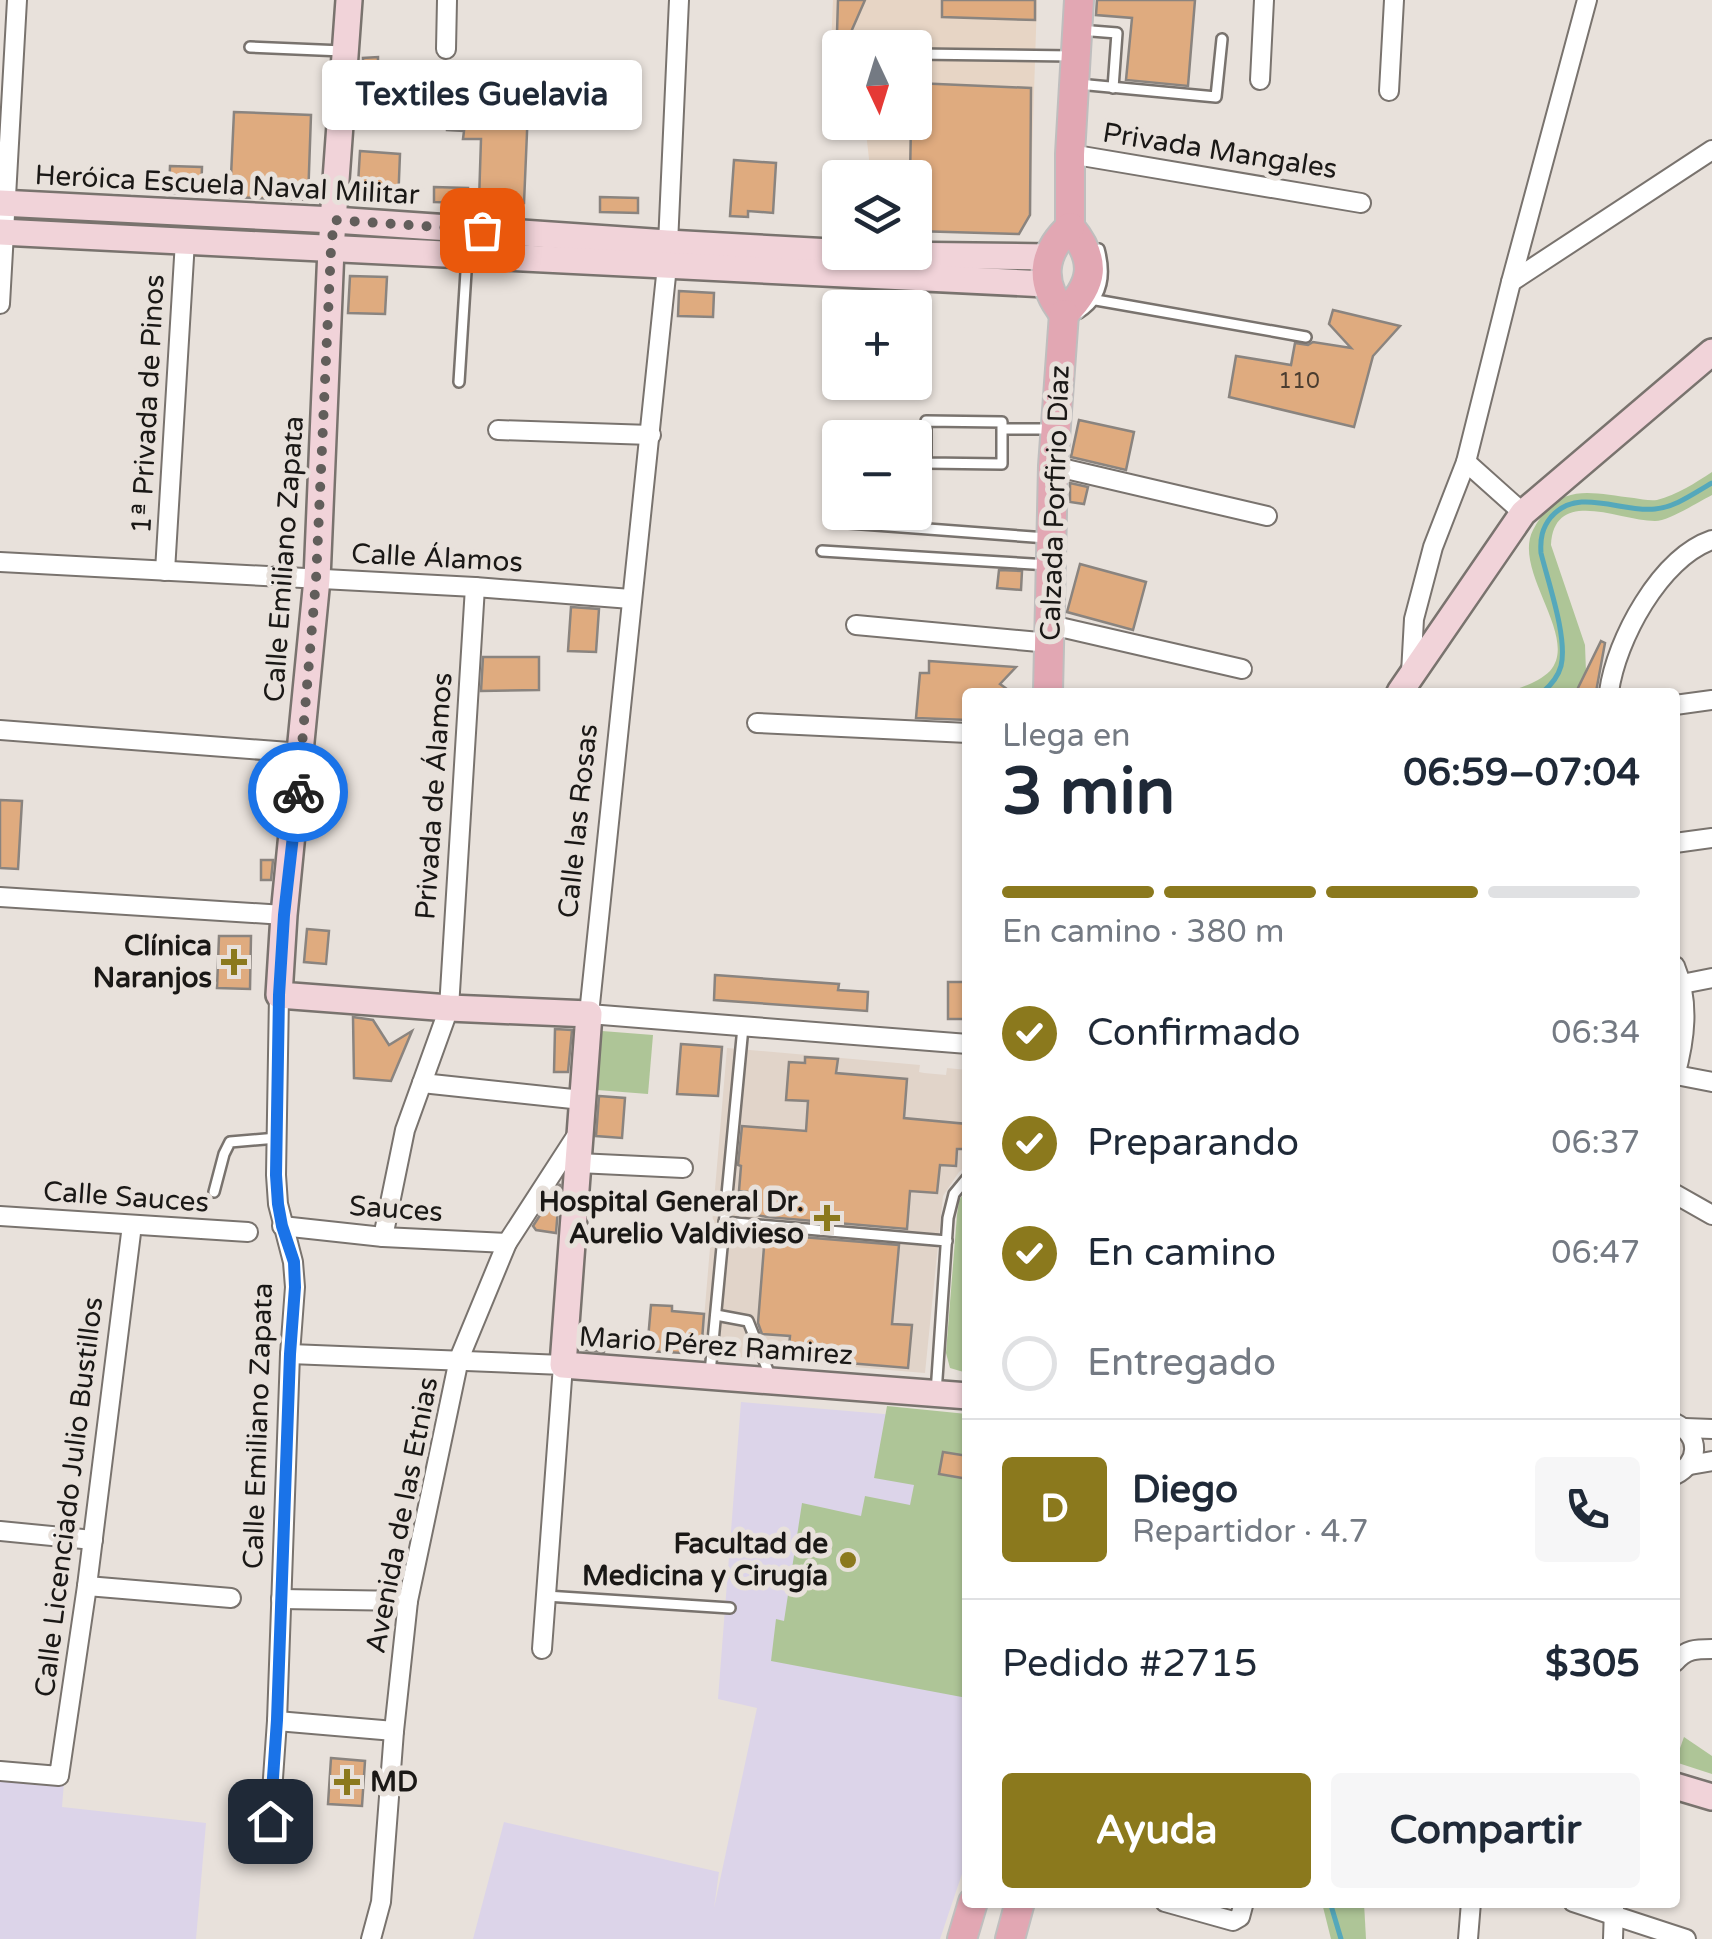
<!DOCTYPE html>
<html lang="es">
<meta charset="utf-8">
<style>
body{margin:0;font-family:"Varela Round",sans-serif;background:#f6f6f7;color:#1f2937;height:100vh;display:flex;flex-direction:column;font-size:38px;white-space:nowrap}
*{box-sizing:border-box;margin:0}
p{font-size:32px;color:#747a83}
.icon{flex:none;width:55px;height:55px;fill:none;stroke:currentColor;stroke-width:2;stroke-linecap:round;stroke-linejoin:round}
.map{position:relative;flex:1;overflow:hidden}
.panel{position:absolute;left:962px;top:688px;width:718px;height:1220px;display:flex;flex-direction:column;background:#fff;border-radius:10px;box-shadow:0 2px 8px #0004}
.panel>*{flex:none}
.needle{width:65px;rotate:176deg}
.buttons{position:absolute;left:822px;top:30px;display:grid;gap:20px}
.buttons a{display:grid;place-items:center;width:110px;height:110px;border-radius:10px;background:#fff;box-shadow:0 2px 8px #0004;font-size:50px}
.pin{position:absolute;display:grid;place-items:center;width:85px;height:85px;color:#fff;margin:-42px;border-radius:20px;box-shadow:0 5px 15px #0006}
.courier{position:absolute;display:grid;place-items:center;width:100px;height:100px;margin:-50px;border:8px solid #1a73e8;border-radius:50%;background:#fff;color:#222;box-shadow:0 2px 12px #0007}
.bubble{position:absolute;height:70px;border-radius:10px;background:#fff;box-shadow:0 2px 8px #0004;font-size:32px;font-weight:700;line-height:70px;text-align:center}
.summary em{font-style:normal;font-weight:700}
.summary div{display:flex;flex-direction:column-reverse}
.summary{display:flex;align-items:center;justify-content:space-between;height:170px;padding:0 40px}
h1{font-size:65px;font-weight:700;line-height:75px}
.bar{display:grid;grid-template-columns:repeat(4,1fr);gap:15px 10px;align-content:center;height:120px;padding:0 40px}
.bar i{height:12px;border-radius:8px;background:#e0e1e3}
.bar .active{background:#8b791d}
.bar p{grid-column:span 4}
.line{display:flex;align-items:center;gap:25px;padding:0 40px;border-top:2px solid #e0e1e3}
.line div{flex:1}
.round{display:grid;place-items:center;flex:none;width:105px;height:105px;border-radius:10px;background:#f6f6f7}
ol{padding:0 40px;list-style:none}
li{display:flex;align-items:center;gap:30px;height:110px}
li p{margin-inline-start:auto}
li .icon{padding:10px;border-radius:50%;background:#8b791d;color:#fff;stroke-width:4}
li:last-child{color:#747a83}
li i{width:55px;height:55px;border:5px solid #e0e1e3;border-radius:50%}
.action{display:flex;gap:20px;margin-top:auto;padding:20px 40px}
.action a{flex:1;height:115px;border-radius:10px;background:#8b791d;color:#fff;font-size:40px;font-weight:700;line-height:115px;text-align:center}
.action a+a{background:#f6f6f7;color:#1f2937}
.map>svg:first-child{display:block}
.commercial{fill:#e7d5c5}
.built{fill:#e1d4c9}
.education{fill:#dcd4e9}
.green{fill:#aec597}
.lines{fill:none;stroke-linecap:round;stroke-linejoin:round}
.stream{stroke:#55a8bb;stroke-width:5}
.building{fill:#dfab7f;stroke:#8a847f;stroke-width:2.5}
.lane-casing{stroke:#79736e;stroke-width:14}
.street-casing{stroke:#79736e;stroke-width:22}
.secondary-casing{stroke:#79736e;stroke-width:30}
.primary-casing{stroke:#bfbebe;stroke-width:32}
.lane{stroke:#fff;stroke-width:9}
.street{stroke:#fff;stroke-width:18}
.secondary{stroke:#f1d3d9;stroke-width:25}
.primary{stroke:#e2a7b3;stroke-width:28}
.done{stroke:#625e5b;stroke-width:10;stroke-dasharray:0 18}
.route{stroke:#1a73e8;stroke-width:12}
.poi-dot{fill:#8b791d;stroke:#e8e1db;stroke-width:4}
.labels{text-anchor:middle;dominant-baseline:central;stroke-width:10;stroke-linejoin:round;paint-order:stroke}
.number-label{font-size:22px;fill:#4b3d30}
.street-label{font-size:28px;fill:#1a1816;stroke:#e8e1db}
.poi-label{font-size:28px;font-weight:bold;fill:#1a1816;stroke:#e8e1db;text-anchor:end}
</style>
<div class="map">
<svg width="1712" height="1939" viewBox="0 0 1712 1939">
<rect width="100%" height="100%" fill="#e8e1db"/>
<!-- commercial -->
<polygon class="commercial" points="833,0 1037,0 1030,216 947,217 915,178 871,177 865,123 915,122 915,48 840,48 840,116 828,116"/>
<!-- built -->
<polygon class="built" points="727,1048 920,1065 919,1072 924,1073 946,1075 947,1068 967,1070 967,1165 959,1172 943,1196 925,1373 701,1354"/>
<!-- education -->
<g class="education">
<polygon points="741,1402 967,1421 968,1856 940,1939 473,1939 504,1822 719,1872 714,1908 757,1708 718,1699"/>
<polygon points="0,1778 64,1782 62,1807 206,1823 196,1939 0,1939"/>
</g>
<!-- green -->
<g class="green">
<path d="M1712 472V495C1698 502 1669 521 1655 521 1620 521 1554 486 1551 545L1585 645 1586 672 1576 692H1509C1522 687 1539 682 1550 671 1580 637 1512 571 1533 530 1559 481 1589 493 1634 498 1641 499 1649 501 1657 500 1677 495 1695 483 1712 472Z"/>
<polygon points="602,1031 653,1035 648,1094 597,1090"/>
<polygon points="967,1186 968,1373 967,1373 950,1368 946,1353 957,1215 959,1201"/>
<polygon points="887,1406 967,1414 967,1698 771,1661 776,1619 784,1621 802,1503 861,1516 865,1496 910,1505 914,1485 874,1478"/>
<polygon points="1684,1737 1712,1756 1712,1774 1675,1762"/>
<polygon points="1322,1903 1364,1903 1366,1939 1331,1939"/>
</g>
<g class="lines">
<!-- stream -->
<g class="stream">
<path d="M1543 692C1551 685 1558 677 1561 666 1568 638 1548 582 1541 553 1540 539 1542 528 1551 517 1578 486 1621 513 1655 509 1676 507 1694 493 1712 483"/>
<polyline points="1330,1902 1341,1939"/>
</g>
</g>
<!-- building -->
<g class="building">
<polygon points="838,0 865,0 844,48 840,48 840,57 836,66"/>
<polygon points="942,0 1035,0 1035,20 942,17"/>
<polygon points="1097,0 1195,0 1188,86 1126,80 1132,18 1096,15"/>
<polygon points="378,57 378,89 406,89 405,107 358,107 359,89 364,89 363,58"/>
<polygon points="915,83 1031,88 1030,215 1019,234 915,231 915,178 910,178 911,122 915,122"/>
<polygon points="475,107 528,109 524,203 479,201 481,139 463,139 464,131 447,130 447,113 475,114"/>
<polygon points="234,112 311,115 308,200 230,197"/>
<polygon points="360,151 400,154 398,204 357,201"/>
<polygon points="734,160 776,163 773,213 748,211 748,217 730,216"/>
<polygon points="170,166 202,167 201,193 169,193"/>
<polygon points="434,187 468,188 468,203 434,202"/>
<polygon points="600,197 638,198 638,213 600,212"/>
<polygon points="350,276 387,277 385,314 348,313"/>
<polygon points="679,291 714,293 713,317 678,316"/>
<polygon points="1333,310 1400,326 1373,356 1354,427 1229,397 1236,356 1291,365 1295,343 1308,345 1313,342 1351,348 1329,324"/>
<polygon points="1079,420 1134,432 1126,470 1071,457"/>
<polygon points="1070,483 1088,487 1084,504 1070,502"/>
<polygon points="1080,564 1146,582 1133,630 1067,612"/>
<polygon points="999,570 1022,571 1021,590 997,588"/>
<polygon points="571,607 599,609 596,652 568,651"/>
<polygon points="1601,641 1605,643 1596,692 1576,692"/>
<polygon points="483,657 539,657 539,690 481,691"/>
<polygon points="929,661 1016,667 1000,684 1011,692 968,692 968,720 916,718 920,673 929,673"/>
<polygon points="0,800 22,801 18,869 0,868"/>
<polygon points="261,860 273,860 271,880 261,880"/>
<polygon points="307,929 329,931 326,964 304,962"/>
<polygon points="219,936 251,936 250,989 217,988"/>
<polygon points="715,975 839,984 838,990 868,992 867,1011 714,1000"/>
<rect x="948" y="982" width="20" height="37"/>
<polygon points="353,1017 373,1020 389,1045 412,1031 391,1081 354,1078"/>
<polygon points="555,1029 572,1030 568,1072 554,1072"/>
<polygon points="681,1044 722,1047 718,1096 677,1094"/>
<polygon points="805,1057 838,1059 836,1073 907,1079 904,1118 967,1124 965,1149 957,1149 956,1166 940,1165 937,1193 910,1191 907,1229 767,1217 757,1215 759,1193 739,1191 741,1166 738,1165 742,1126 806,1131 808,1101 786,1100 789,1062 805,1063"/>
<polygon points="599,1096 625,1098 622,1138 596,1136"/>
<polygon points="560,1184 556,1233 536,1230 533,1226"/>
<polygon points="765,1234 899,1245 892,1324 912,1325 908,1368 788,1358 790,1336 762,1334 758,1323"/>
<polygon points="651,1305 672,1306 672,1311 704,1314 701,1354 647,1351"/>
<polygon points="585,1331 606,1334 604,1352 583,1350"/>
<polygon points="943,1452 968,1456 968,1479 939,1474"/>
<polygon points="331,1758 365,1761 362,1806 328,1804"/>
</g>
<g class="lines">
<defs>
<g id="lane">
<polyline points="1079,30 1117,33 1113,88"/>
<polyline points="250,47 343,51"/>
<polyline points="915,54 1072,56"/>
<polyline points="1078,84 1216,97 1222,39"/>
<polyline points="1096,300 1306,337"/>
<path d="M1079 313C1103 298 1106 275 1099 249"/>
<polyline points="459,382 467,256"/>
<polyline points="1002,429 1002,464 926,463 926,421 1002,422 1002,429 1053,429"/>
<polyline points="835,522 1047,538"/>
<polyline points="822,551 1049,565"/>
<polyline points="214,1192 224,1154 230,1142 277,1138"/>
<polyline points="724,1222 947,1241"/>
<polyline points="716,1315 748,1321 771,1378"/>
<polyline points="710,1373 743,1027"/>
<polyline points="936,1393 948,1218 954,1194 968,1177"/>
<polyline points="546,1596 730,1608"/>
</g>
<g id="street">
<polyline points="679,0 667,266 589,1014 968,1044"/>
<polyline points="446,49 447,0"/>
<polyline points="1260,80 1264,0"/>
<polyline points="1389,91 1394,0"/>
<polyline points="1070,154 1361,203"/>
<polyline points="1511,282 1712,150"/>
<polyline points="0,304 17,0"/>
<polyline points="498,430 651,435"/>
<polyline points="1466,462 1523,513"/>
<polyline points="1053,466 1267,516"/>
<polyline points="0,562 475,587 631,599"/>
<polyline points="165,571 185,241"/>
<polyline points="856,625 1050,643"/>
<polyline points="1051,625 1242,669"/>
<polyline points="1411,673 1414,619 1433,547 1466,462 1511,282 1587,0"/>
<path d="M1609 692C1616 640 1660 558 1712 540"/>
<polyline points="1675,705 1712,700"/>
<polyline points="757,723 968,733"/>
<polyline points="0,730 302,753"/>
<polyline points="1675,843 1712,838"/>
<polyline points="0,897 284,915"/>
<path d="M1675 966C1690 1002 1685 1040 1675 1076"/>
<polyline points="1682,984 1712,978"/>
<polyline points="1676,1075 1712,1082"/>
<polyline points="422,1083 582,1100"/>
<polyline points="578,1163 683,1168"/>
<polyline points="1675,1194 1712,1215"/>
<polyline points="0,1216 248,1232"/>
<polyline points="282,1226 383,1237 507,1243"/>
<polyline points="383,1237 405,1130 449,1008 475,587"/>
<polyline points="290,1354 563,1365 542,1649"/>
<path d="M1675 1423C1701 1436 1700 1462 1675 1475"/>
<polyline points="1685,1428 1712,1429"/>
<polyline points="1690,1465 1712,1461"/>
<polyline points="0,1531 93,1540"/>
<polyline points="87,1586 231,1598"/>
<polyline points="281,1599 408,1601"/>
<path d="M1675 1662C1686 1649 1696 1649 1712 1649"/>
<polyline points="277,1721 394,1731"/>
<polyline points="0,1771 59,1776 87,1586 132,1225"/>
<polyline points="270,1821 277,1721 290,1354 295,1287 293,1262 278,1204 276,1175 279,995"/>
<polyline points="1165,1902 1233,1921 1240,1917 1244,1902"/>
<polyline points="1573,1902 1686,1939"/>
<polyline points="371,1939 381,1902 394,1731 408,1601 459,1359 507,1243 577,1135"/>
<polyline points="1468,1939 1471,1902"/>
<polyline points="1613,1939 1614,1908"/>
</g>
<g id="secondary">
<polyline points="349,0 331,249 317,579 284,915 279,995 449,1008 589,1014 563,1365 968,1396"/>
<polyline points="0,203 334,220 667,243 887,255 1049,257"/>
<polyline points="0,232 1046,284"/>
<polyline points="1400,692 1523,513 1712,352"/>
<polyline points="1675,1786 1712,1797"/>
</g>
<g id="primary">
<polyline points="1070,227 1070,154 1079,0"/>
<path d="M1064 314C1094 284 1098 261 1070 227"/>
<path d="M1064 314C1039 283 1041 254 1070 227"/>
<polyline points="1048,692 1053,466 1064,314"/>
<polyline points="962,1939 973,1902"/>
<polyline points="1010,1939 1020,1902"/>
</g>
</defs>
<!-- lane casing -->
<use href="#lane" class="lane-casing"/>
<!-- street casing -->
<use href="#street" class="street-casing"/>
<!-- secondary casing -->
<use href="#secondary" class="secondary-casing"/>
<!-- primary casing -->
<use href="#primary" class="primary-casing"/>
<!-- lane -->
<use href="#lane" class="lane"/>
<!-- street -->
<use href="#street" class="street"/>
<!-- secondary -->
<use href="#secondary" class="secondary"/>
<!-- primary -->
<use href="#primary" class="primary"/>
</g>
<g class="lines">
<!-- done -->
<polyline class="done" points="298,792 316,580 331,249 334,220 482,230"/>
<!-- route -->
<polyline class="route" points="270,1821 277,1720 290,1354 295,1287 294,1262 282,1226 278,1204 276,1175 279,995 284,915 298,792"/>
</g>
<!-- markers -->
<g class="poi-dot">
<path d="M229 947h10v10h10v10h-10v10h-10v-10h-10v-10h10z"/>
<path d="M822 1203h10v10h10v10h-10v10h-10v-10h-10v-10h10z"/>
<circle cx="848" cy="1560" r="10"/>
<path d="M342 1767h10v10h10v10h-10v10h-10v-10h-10v-10h10z"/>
</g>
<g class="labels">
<!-- number labels -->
<g class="number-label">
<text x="1299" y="381">110</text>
</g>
<!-- street labels -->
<g class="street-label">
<text transform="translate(1220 151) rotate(9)">Privada Mangales</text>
<text transform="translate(227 185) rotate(3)">Heróica Escuela Naval Militar</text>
<text transform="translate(148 404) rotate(-87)">1ª Privada de Pinos</text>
<text transform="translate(1055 503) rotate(-88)">Calzada Porfirio Díaz</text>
<text transform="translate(437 558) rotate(3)">Calle Álamos</text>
<text transform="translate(284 559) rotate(-86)">Calle Emiliano Zapata</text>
<text transform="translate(434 796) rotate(-86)">Privada de Álamos</text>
<text transform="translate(578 821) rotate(-84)">Calle las Rosas</text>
<text transform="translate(126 1197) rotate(4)">Calle Sauces</text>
<text transform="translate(396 1209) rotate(4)">Sauces</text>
<text transform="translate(716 1346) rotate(4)">Mario Pérez Ramirez</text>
<text transform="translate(258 1426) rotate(-88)">Calle Emiliano Zapata</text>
<text transform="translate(69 1497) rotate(-83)">Calle Licenciado Julio Bustillos</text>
<text transform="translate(402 1515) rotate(-79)">Avenida de las Etnias</text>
</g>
<!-- poi labels -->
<g class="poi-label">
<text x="212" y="946">Clínica<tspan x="212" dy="32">Naranjos</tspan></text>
<text x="804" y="1202">Hospital General Dr.<tspan x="804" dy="32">Aurelio Valdivieso</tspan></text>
<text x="828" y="1544">Facultad de<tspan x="828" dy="32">Medicina y Cirugía</tspan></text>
<text x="370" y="1782" text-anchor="start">MD</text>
</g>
</g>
</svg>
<div class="buttons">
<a><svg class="needle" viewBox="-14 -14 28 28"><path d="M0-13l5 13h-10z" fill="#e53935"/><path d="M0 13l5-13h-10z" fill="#747a83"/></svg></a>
<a><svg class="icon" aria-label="layers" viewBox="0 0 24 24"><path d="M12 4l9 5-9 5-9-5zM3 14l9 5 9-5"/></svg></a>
<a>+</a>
<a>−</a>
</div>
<div class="pin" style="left:482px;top:230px;background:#ea580c"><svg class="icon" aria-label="bag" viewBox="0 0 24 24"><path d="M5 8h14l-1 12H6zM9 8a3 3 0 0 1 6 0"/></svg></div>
<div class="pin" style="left:270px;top:1821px;background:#1f2937"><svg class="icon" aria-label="home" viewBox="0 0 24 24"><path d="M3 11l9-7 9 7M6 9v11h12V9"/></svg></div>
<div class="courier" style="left:298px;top:792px"><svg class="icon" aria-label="bike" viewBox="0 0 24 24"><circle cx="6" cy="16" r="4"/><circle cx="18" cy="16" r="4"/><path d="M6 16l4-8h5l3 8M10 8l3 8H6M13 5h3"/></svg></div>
<div class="bubble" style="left:322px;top:60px;width:320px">Textiles Guelavia</div>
<section class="panel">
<div class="summary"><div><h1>3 min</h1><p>Llega en</p></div><em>06:59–07:04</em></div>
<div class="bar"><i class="active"></i><i class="active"></i><i class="active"></i><i></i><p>En camino · 380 m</p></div>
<ol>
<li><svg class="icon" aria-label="check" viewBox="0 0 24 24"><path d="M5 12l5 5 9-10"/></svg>Confirmado<p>06:34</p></li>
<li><svg class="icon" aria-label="check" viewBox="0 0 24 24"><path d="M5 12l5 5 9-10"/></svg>Preparando<p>06:37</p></li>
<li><svg class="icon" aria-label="check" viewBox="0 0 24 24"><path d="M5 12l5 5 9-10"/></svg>En camino<p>06:47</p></li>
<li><i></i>Entregado</li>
</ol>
<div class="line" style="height:180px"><b class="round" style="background:#8b791d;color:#fff">D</b><div><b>Diego</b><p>Repartidor · 4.7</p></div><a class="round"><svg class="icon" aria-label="phone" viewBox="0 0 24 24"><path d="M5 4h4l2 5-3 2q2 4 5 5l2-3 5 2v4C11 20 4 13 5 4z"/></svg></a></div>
<div class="line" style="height:130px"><div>Pedido #2715</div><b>$305</b></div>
<div class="action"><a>Ayuda</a><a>Compartir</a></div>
</section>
</div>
